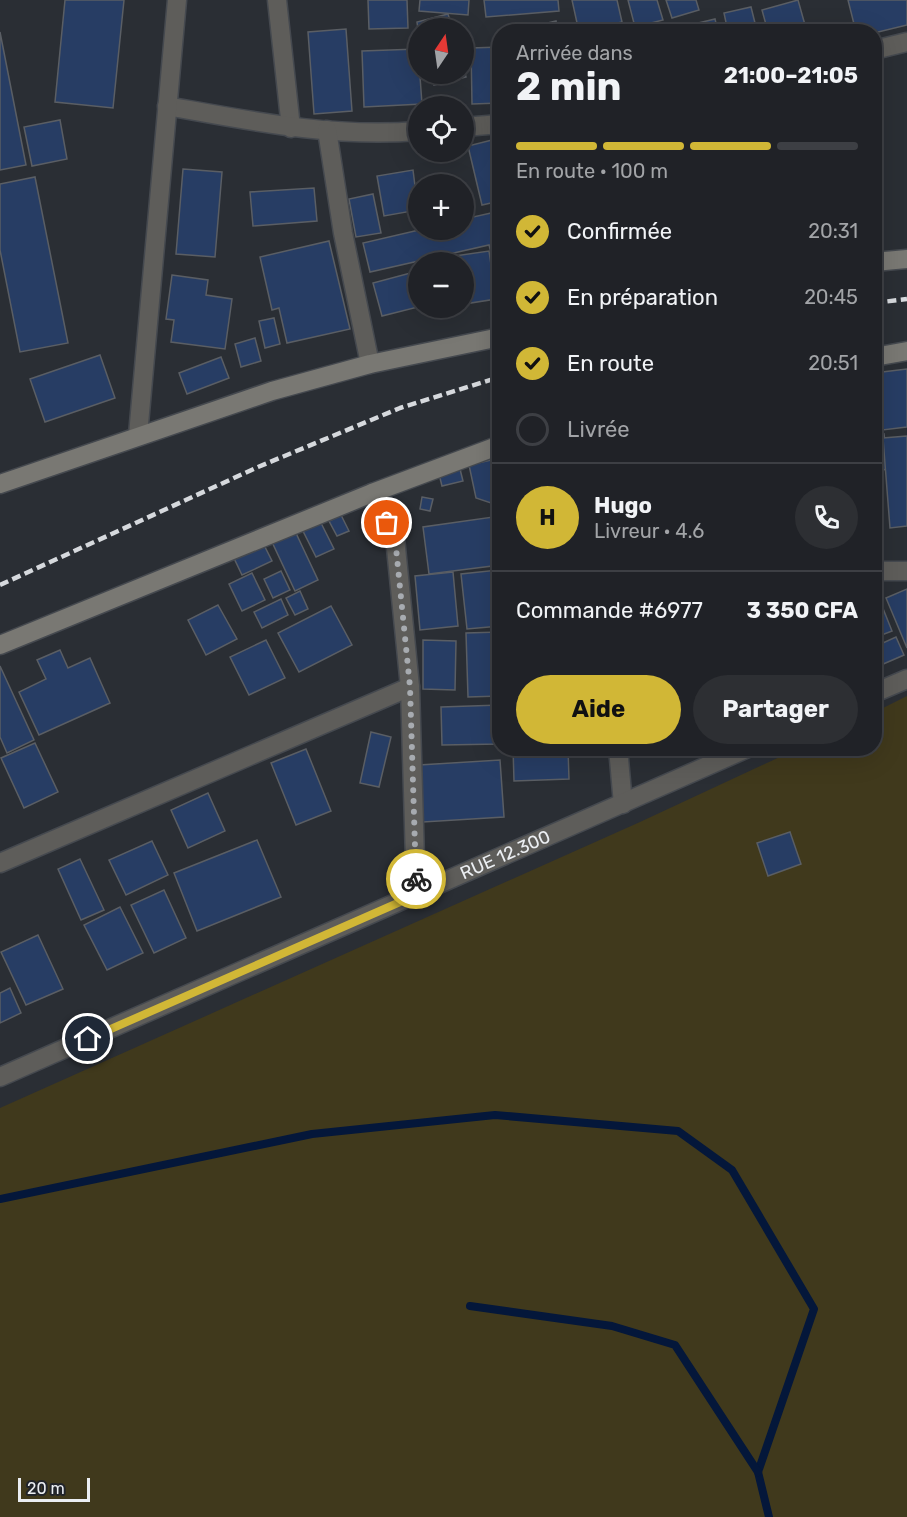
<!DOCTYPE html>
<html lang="fr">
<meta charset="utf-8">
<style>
body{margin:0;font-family:Rubik,sans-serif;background:#2d2f33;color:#f1f3f6;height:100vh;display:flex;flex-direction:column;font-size:22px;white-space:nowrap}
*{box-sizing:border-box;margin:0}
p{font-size:20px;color:#a2a4a7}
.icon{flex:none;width:33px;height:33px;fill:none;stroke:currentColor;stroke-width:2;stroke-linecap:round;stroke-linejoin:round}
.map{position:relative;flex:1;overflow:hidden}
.sheet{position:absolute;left:492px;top:24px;width:390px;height:732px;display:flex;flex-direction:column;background:#202227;border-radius:24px;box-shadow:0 6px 24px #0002,0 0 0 2px #3d3f44}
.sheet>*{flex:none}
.needle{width:39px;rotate:13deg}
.fabs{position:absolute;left:408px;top:18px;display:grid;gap:12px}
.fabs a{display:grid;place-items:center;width:66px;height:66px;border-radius:50%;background:#202227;box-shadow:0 6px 24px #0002,0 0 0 2px #3d3f44;font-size:30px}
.scale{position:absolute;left:18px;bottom:15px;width:72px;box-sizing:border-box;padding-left:6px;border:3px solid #ebeef2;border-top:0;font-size:16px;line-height:21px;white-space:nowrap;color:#ebeef2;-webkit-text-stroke:4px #21242a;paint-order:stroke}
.pin{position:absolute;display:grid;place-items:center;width:51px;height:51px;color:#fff;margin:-26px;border:3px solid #fff;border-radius:50%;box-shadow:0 2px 6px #0007}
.courier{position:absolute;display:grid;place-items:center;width:60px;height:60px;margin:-30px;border:4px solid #d1b736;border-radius:50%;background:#fff;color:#222;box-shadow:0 2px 8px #0007}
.head em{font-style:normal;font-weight:700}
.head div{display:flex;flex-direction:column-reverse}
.head{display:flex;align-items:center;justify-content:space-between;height:102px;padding:0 24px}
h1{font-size:39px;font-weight:700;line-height:45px}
.bar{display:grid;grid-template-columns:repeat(4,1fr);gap:9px 6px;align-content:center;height:72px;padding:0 24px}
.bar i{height:8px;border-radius:4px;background:#3d3f44}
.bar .active{background:#d1b736}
.bar p{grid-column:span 4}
.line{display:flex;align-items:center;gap:15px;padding:0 24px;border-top:2px solid #3d3f44}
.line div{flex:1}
.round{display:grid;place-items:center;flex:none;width:63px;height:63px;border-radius:32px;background:#2d2f33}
ol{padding:0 24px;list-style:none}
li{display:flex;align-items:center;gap:18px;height:66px}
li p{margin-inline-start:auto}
li .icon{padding:6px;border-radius:50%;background:#d1b736;color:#111;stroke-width:4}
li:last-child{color:#a2a4a7}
li i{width:33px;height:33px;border:3px solid #3d3f44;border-radius:50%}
.button{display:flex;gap:12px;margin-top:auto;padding:12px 24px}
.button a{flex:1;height:69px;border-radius:36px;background:#d1b736;color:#111;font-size:24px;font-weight:700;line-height:69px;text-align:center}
.button a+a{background:#2d2f33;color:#f1f3f6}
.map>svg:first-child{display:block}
.green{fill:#40391c}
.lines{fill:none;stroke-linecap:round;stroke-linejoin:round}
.stream{stroke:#04173a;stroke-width:8}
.building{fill:#273d64;stroke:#5a5e64;stroke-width:1.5}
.minor-casing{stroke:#45494f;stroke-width:21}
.tertiary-casing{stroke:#45494f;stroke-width:21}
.secondary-casing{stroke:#45494f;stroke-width:21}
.minor{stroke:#5e5d5a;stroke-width:18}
.tertiary{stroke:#5e5d5a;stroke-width:18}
.secondary{stroke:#797873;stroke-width:18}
.rail{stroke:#d6d9dd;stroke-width:4.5;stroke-dasharray:9 4.5;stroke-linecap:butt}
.done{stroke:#a7abb0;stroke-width:6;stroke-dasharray:0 10.8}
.route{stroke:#d1b736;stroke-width:8}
.labels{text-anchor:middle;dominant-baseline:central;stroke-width:6;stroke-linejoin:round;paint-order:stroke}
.street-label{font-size:18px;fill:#ebeef2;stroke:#21242a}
</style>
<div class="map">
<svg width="907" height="1517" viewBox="0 0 907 1517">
<rect width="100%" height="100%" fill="#2a2e34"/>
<!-- green -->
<polygon class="green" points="907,696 907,1517 0,1517 0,1108 640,822 797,749 874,748 875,712"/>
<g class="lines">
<!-- stream -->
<g class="stream">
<polyline points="0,1199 312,1134 495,1115 678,1131 732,1170 814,1309 758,1472 769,1517"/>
<polyline points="470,1306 612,1326 675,1345 758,1472"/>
</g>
</g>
<!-- building -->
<g class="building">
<polygon points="65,0 124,0 113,108 55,102"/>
<polygon points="368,0 407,0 408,28 369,29"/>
<polygon points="420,0 469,0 468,15 419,11"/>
<polygon points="484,0 558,0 559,11 486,17"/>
<polygon points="572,0 617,0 622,22 579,32"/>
<polygon points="628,0 657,0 663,20 635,27"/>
<polygon points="666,0 696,0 699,10 672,18"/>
<polygon points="798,0 807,32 768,32 762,10"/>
<polygon points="848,0 907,0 907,25 874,33 856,32"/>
<polygon points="751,7 756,27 728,32 724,13"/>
<polygon points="448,14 452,28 418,29 417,22"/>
<polygon points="715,19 718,32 661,32"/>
<polygon points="556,21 558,32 519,32 519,30"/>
<polygon points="346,29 352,111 314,114 308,32"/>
<polygon points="0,32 26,165 0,170"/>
<polygon points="500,47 500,103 472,104 471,48"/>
<polygon points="418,49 422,104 364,107 362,51"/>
<polygon points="464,70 466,77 434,85 431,74 464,74"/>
<polygon points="60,120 67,159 32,166 24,127"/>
<polygon points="500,138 500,201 482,205 468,146"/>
<polygon points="183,169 222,172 215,257 176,254"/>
<polygon points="413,170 418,210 384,216 377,176"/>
<polygon points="35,177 68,343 20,352 0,250 0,184"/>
<polygon points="314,188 317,221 253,226 250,192"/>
<polygon points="373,194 381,233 356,237 349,199"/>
<polygon points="500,211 500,286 489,245 370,272 363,243 419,230 464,230 464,219"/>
<polygon points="329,241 350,329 287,343 279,308 272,310 260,257"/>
<polygon points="489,251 496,299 464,304 464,262 434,262 434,259"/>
<polygon points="418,271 418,307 382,316 373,283"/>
<polygon points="172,275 208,280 206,295 232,299 225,349 171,342 174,320 166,319"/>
<polygon points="274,318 280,344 265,348 259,321"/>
<polygon points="255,338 261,361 241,367 235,344"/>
<polygon points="100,355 115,398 45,422 30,379"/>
<polygon points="221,357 229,378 187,394 179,373"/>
<polygon points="907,369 907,427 874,431 874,373"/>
<polygon points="884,434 889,469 874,471 874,436"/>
<polygon points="907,436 907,526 890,528 883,438"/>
<polygon points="500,458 500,506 476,498 469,465"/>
<polygon points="458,461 463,481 442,486 437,466"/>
<polygon points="422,497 433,499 430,511 420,509"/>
<polygon points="317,515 334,549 316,557 299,523"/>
<polygon points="341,515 349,531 337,536 329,521"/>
<polygon points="493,517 500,565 429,574 423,527"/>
<polygon points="295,531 318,580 295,591 272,542"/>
<polygon points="261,539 272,561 242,575 232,554"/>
<polygon points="498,570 500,626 467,629 461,574"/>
<polygon points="281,571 290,590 273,598 264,579"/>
<polygon points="453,572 458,626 420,630 415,576"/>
<polygon points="252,573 265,600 242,611 229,584"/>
<polygon points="907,589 907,648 886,598"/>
<polygon points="300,591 308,609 295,615 286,598"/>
<polygon points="281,599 288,615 262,628 254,612"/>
<polygon points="874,600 880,601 892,631 874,638"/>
<polygon points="218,605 237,639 206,655 188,620"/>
<polygon points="331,606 352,645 299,672 278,633"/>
<polygon points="500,632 500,696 468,697 466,633"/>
<polygon points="896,637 904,655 874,668 874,647"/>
<polygon points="266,640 285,678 249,695 230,657"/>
<polygon points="423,640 456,641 455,690 423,689"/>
<polygon points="60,650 68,668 90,658 110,703 39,735 19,692 46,679 37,660"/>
<polygon points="0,666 34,740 7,753 0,737"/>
<polygon points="500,705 500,744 442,745 441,707"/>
<polygon points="371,732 391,737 379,787 360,783"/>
<polygon points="35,743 58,792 24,808 1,758"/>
<polygon points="513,748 568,748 569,779 514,781"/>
<polygon points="306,749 331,811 296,825 271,763"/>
<polygon points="500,760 504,817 423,822 419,765"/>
<polygon points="208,793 225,831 188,848 171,810"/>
<polygon points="790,832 801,864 768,876 757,843"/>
<polygon points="257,840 281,897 197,931 174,873"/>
<polygon points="152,841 168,875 126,895 109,860"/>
<polygon points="80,859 104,910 81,920 58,869"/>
<polygon points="164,890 186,938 154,953 131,905"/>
<polygon points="120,907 143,953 107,970 84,925"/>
<polygon points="38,935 63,989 26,1005 1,952"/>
<polygon points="10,988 21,1013 0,1023 0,993"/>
</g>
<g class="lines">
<defs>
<g id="minor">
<polyline points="277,0 291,128"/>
<polyline points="874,50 907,42"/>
<path d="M167 106C251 121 333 138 418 131"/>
<polyline points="464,127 500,124"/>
<polyline points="327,130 343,233 370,364"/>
<polyline points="138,435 177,0"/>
<polyline points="372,493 395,538 410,687 416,895"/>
<polyline points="874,571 907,571"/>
<polyline points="618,748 623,804"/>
<polyline points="0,863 410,687"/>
</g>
<g id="tertiary">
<polyline points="874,693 907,679"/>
<path id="s1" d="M0 1077 748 748"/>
</g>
<g id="secondary">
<polyline points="874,262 907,259"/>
<polyline points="874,357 907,351"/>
<polyline points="0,484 272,391 370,364 500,337"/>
<polyline points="0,645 372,493 500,445"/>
</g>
</defs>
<!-- minor casing -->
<use href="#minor" class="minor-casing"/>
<!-- tertiary casing -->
<use href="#tertiary" class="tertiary-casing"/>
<!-- secondary casing -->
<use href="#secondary" class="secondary-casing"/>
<!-- minor -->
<use href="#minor" class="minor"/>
<!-- tertiary -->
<use href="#tertiary" class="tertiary"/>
<!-- secondary -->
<use href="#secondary" class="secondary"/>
<!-- rail -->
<g class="rail">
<polyline points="874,303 907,299"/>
<polyline points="0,585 258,467 400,408 500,377"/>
</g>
</g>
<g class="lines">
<!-- done -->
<polyline class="done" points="387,523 395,538 410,687 416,879"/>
<!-- route -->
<polyline class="route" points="88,1039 416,895 416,879"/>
</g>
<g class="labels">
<!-- street labels -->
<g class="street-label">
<text stroke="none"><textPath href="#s1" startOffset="552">RUE 12.300</textPath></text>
</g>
</g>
</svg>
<div class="fabs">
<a><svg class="needle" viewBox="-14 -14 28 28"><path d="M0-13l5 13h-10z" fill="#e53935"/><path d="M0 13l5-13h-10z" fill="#a2a4a7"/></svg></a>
<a><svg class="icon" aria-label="locate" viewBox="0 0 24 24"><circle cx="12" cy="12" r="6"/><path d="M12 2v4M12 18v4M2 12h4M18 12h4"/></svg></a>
<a>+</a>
<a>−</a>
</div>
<div class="scale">20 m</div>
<div class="pin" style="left:387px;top:523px;background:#ea580c"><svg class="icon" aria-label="bag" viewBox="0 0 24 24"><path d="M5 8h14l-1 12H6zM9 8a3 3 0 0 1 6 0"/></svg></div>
<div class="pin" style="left:88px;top:1039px;background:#1f2937"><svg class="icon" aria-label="home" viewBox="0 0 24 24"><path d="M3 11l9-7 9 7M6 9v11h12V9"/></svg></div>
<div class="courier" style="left:416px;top:879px"><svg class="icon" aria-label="bike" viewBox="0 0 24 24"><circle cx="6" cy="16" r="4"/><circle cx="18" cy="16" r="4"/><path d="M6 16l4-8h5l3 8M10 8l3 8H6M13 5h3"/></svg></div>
<section class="sheet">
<div class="head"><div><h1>2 min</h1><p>Arrivée dans</p></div><em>21:00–21:05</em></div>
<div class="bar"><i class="active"></i><i class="active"></i><i class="active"></i><i></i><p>En route · 100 m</p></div>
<ol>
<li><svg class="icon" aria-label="check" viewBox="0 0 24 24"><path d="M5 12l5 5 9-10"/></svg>Confirmée<p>20:31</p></li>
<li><svg class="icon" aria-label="check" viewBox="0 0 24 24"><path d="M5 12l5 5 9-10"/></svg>En préparation<p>20:45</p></li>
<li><svg class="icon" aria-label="check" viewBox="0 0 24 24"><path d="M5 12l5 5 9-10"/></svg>En route<p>20:51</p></li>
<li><i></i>Livrée</li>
</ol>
<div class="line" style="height:108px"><b class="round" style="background:#d1b736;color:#111">H</b><div><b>Hugo</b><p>Livreur · 4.6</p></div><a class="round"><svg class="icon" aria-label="phone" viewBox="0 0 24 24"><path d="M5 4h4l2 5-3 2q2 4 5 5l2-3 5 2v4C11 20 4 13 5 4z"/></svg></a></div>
<div class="line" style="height:78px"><div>Commande #6977</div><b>3 350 CFA</b></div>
<div class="button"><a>Aide</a><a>Partager</a></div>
</section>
</div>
